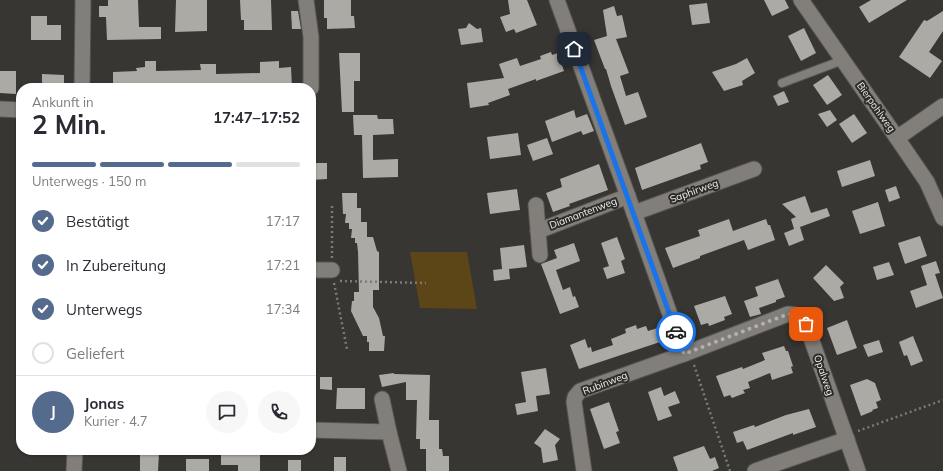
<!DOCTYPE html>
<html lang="de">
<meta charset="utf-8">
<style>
body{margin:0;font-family:Mulish,sans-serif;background:#f7f7f7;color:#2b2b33;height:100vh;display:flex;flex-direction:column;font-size:15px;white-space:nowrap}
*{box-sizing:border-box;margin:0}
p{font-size:13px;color:#7c7c81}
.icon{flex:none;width:22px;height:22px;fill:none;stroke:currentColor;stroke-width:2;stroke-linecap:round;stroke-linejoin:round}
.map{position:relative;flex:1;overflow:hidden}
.details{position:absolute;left:16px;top:83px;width:300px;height:372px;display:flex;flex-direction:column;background:#fff;border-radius:16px;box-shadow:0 1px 3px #0004}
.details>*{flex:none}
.pin{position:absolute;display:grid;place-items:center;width:34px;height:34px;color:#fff;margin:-17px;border-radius:8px;box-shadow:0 2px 6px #0006}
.courier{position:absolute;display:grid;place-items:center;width:40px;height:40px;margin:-20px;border:3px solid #1a73e8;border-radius:50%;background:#fff;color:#222;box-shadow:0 1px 5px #0007}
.summary em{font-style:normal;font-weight:700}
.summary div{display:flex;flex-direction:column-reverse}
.summary{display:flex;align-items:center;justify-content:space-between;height:68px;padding:0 16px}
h1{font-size:26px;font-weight:700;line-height:30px}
.bar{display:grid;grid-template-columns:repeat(4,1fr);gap:6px 4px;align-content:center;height:48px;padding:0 16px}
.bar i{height:5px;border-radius:3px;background:#e1e1e2}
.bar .selected{background:#556b8d}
.bar p{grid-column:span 4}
.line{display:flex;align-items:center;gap:10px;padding:0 16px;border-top:1px solid #e1e1e2}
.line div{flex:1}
.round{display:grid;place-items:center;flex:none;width:42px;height:42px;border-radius:21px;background:#f7f7f7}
ol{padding:0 16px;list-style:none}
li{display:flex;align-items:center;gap:12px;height:44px}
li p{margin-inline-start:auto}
li .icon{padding:4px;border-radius:50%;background:#556b8d;color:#fff;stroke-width:4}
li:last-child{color:#7c7c81}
li i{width:22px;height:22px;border:2px solid #e1e1e2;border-radius:50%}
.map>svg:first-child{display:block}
.green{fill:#5c4516}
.building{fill:#acaaa5}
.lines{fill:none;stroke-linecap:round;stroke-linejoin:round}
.lane-casing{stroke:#565552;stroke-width:10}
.street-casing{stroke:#565552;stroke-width:17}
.path{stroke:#7b7a77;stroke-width:2.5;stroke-dasharray:2 3;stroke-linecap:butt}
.lane{stroke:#827f7b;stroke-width:8}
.street{stroke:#827f7b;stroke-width:15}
.done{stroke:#b2b1ae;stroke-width:4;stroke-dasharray:0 7.2}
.route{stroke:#1a73e8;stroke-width:5}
.labels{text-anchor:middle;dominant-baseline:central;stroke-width:4;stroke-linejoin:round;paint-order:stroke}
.street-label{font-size:10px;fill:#f4f3f1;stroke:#2e2c29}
</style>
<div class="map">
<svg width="943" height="471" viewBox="0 0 943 471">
<rect width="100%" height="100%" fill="#383633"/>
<!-- green -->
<polygon class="green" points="410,252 467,252 477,309 420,308"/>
<!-- building -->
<g class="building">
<polygon points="108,0 138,0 139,27 161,27 161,39 107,40 106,17 99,17 99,6 108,6"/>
<polygon points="176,0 207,0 207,31 175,32"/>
<polygon points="240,0 271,0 272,30 244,30 244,20 241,20"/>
<polygon points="324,0 351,0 351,16 354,16 355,28 327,29 327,18 324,18"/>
<polygon points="508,0 527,0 537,25 516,33 514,29 506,32 500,17 510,14"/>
<polygon points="764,0 785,0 789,8 772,16"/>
<polygon points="871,0 907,0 869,23 859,7"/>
<polygon points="707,3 710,23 692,25 689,5"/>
<polygon points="614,6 617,16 622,15 627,37 616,39 629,73 620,76 626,96 638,92 647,117 625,125 611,86 606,69 605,69 594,40 607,36 603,10"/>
<polygon points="291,11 298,11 301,29 292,29"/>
<polygon points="943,11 943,31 929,52 942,61 930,78 899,57 924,20 927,21"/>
<polygon points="31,16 47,16 47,25 61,25 61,40 31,40"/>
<polygon points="469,23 477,29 481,28 483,42 461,45 458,29 466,28"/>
<polygon points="804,28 816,53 801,61 788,36"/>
<polygon points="551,52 552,55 558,53 564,71 536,81 536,79 508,89 510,95 488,103 489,105 470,108 467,83 504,78 499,64 517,58 520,66 541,59 540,56"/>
<polygon points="339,53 360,53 360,81 354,81 354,112 342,112"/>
<polygon points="747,58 755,73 742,81 743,85 724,91 712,72 736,64"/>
<polygon points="145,61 156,61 156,71 201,70 200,64 216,64 216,74 260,73 260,62 279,61 279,68 291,67 292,88 270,88 270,86 235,88 113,88 113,72 137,71 136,68 145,67"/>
<polygon points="0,71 16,71 16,94 0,93"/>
<polygon points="42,74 64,75 64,88 42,88"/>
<polygon points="828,75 842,95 827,105 813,85"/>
<polygon points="784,91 789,102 778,106 773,96"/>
<polygon points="574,110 576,118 587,114 594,131 583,135 581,131 552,142 545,121"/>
<polygon points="830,110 837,120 827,127 818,114"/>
<polygon points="854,114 867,133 852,143 839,124"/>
<polygon points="353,115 377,115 378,119 393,119 394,134 373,135 373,160 398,159 398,177 363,178 362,135 354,135"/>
<polygon points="518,133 521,155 490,159 487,137"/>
<polygon points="547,138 553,154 533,161 527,145"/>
<polygon points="701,143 708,162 700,165 701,169 642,190 635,168"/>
<polygon points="870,160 875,176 842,187 837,171"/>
<polygon points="311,163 327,163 327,179 311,180"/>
<polygon points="599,164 608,190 569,204 570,206 553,212 546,193 562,187 560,179"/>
<polygon points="896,186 900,198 889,202 885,190"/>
<polygon points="517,189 520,210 490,214 487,193"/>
<polygon points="342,193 357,193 357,208 361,208 361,222 367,222 367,237 373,237 377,251 379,252 379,290 373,290 373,307 379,318 383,336 385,336 384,351 369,351 369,342 367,342 367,336 363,336 351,311 352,301 354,301 354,292 359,292 358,252 357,243 355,243 355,238 351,238 352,229 349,229 349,223 345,223 346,214 343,214"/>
<polygon points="805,196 811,213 827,208 830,216 800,227 804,240 789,246 784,233 794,229 791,219 796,217 782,204"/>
<polygon points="878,202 885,226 860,234 852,211"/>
<polygon points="729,219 733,231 766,219 768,225 770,225 775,240 748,250 744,240 700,256 700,258 673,268 665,248 700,236 698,230"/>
<polygon points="920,236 927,256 905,264 898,243"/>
<polygon points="617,237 625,259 621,261 625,273 607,279 603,268 609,266 601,243"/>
<polygon points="574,243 580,261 556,270 563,290 570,287 573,297 575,296 579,307 560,314 541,264 557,258 554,250"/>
<polygon points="524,245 527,267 509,269 510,279 494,281 493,270 502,269 500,248"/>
<polygon points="936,261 940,273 935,274 943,298 916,308 910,291 927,285 921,266"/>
<polygon points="889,262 894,275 877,280 873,267"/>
<polygon points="826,265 844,283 840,287 844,298 834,301 813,278"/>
<polygon points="778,279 785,297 776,300 776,302 759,308 761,314 750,317 744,301 758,296 755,287"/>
<polygon points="725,296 732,314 724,317 725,320 709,326 708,323 701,325 694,306"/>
<polygon points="847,320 857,348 837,355 827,328"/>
<polygon points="636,325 637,329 646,326 648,331 661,327 666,340 579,369 570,345 585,339 588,348 591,347 592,352 613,345 611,339 626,333 625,329"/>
<polygon points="913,336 923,361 911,366 907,355 904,356 899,342"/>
<polygon points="879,340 883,352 868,357 863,345"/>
<polygon points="784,346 786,351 788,351 793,366 791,367 793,373 772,380 770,373 748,382 750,388 743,390 745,393 732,398 730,395 724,397 716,376 742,367 743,369 765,360 762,353"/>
<polygon points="546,368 550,394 536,396 538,411 517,415 515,404 526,402 521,372"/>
<polygon points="394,373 394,374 430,375 429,420 439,420 439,449 442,449 443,456 449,456 449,471 426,471 426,449 420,449 420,439 416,439 417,400 406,400 406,382 382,387 379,375"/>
<polygon points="320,377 332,377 332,390 320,389"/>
<polygon points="867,379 875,383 881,400 876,402 878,408 872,410 873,411 861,416 850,385"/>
<polygon points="661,387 664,396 675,391 680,403 668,407 672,416 658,421 648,392"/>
<polygon points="337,388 365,388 365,409 336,409"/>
<polygon points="609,402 619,431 616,432 620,443 604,449 590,409"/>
<polygon points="809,409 816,427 793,435 793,433 747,450 743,441 737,443 733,432 754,425 755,427 786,415"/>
<polygon points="545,429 560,439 555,445 558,460 543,463 541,448 534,443"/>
<polygon points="704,446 710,459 715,457 719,468 712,471 678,471 673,457"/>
<polygon points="238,450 260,450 260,471 238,471 238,465 221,465 221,453 238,453"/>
<polygon points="140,453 159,453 158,471 140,471"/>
<rect x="334" y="457" width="12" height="14"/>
<rect x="186" y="459" width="23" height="12"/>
<rect x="288" y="460" width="13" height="11"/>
</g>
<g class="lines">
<defs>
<polyline id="lane" points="782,83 843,60"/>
<g id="street">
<polyline points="306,0 311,37 311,88"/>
<polyline points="557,0 634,213 684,354"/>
<polyline points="801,0 897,138 927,182 943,218"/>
<polyline points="82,88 83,0"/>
<polyline points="0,109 21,110"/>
<polyline points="897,138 943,106"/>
<polyline points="536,205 540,255"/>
<polyline points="634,213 754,169"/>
<polyline points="538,231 628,196"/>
<polyline points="311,270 332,270"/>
<polyline points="382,399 389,432"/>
<polyline points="311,430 389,432 399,471"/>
<polyline points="74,471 75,450"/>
<path d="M584 471 574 402 575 397 580 391 684 354 788 314C797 314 801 316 806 324L858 471"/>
<polyline points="755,471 847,439"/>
</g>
</defs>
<!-- lane casing -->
<use href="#lane" class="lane-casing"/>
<!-- street casing -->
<use href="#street" class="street-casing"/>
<!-- path -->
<g class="path">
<polyline points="332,258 332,206"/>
<polyline points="340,281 426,283"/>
<polyline points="334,283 347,349"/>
<polyline points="694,365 730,471"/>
<polyline points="858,431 943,400"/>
</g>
<!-- lane -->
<use href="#lane" class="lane"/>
<!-- street -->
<use href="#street" class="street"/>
</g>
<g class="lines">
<!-- done -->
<path class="done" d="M676 332 684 354 788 314C797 314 801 316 806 324"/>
<!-- route -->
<polyline class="route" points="574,49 676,332"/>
</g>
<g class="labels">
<!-- street labels -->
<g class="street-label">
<text transform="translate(876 107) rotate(55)">Bierpohlweg</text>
<text transform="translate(694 191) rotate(-20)">Saphirweg</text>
<text transform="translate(583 213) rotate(-21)">Diamantenweg</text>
<text transform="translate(824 375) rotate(71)">Opalweg</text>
<text transform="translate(605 383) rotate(-21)">Rubinweg</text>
</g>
</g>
</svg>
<div class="pin" style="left:806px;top:324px;background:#ea580c"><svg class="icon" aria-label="bag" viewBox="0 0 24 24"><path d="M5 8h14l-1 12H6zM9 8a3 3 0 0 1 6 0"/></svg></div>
<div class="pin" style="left:574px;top:49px;background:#1f2937"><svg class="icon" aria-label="home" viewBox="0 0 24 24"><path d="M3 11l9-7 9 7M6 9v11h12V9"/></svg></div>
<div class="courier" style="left:676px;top:332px"><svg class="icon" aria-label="car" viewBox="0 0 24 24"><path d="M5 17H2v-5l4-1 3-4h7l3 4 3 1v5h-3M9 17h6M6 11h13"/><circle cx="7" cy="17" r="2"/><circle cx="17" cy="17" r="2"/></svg></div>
<section class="details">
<div class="summary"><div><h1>2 Min.</h1><p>Ankunft in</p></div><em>17:47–17:52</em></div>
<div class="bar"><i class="selected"></i><i class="selected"></i><i class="selected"></i><i></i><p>Unterwegs · 150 m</p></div>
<ol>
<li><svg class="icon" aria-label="check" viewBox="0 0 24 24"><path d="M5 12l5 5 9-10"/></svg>Bestätigt<p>17:17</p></li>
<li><svg class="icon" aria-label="check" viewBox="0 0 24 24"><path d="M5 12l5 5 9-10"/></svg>In Zubereitung<p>17:21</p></li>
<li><svg class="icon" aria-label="check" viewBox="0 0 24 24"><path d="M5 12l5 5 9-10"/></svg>Unterwegs<p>17:34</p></li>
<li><i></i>Geliefert</li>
</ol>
<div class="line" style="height:72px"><b class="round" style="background:#556b8d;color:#fff">J</b><div><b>Jonas</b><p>Kurier · 4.7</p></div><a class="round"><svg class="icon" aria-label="chat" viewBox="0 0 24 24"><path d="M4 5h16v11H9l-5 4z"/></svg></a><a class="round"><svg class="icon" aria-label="phone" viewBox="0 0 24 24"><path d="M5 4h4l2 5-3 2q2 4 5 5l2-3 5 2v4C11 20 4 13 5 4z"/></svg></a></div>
</section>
</div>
